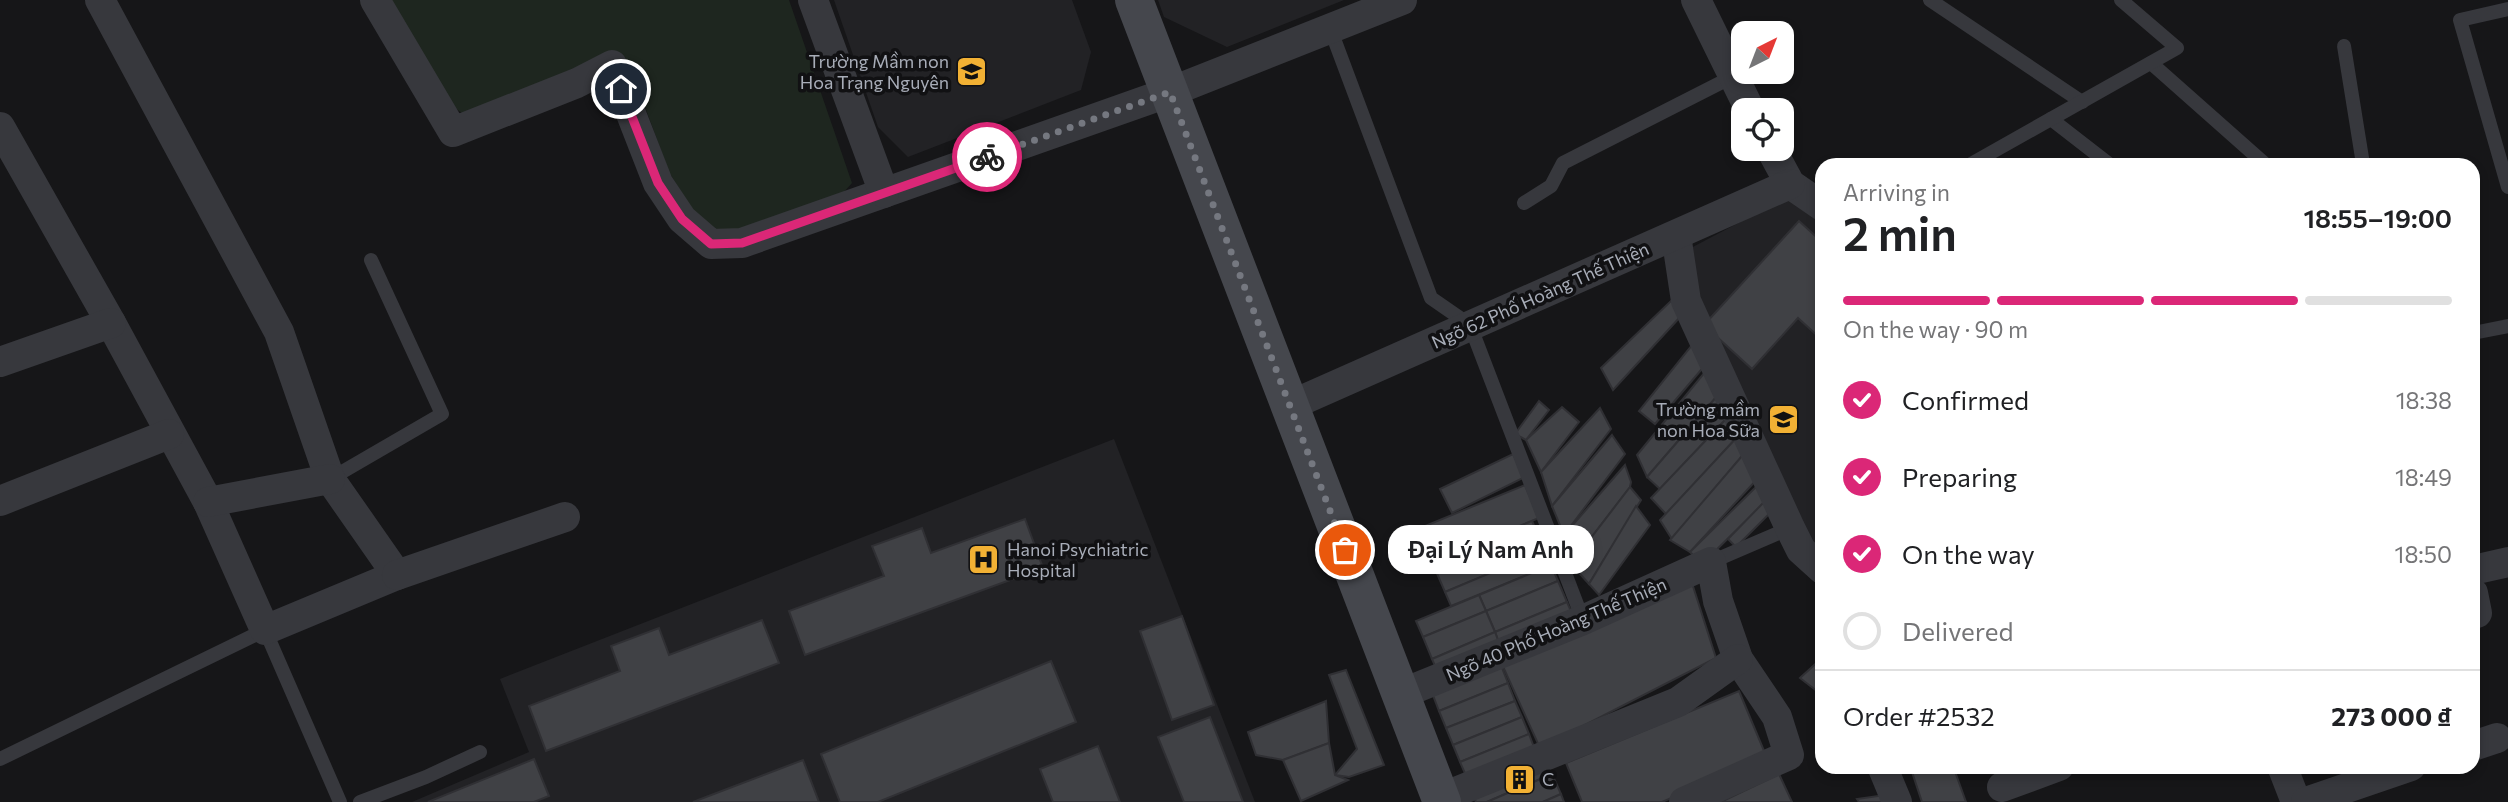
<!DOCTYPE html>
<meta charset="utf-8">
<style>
body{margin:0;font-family:Commissioner,sans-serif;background:#f6f6f6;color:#202124;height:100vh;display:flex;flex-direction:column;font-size:26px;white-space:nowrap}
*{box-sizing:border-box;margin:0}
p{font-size:23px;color:#757577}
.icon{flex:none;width:38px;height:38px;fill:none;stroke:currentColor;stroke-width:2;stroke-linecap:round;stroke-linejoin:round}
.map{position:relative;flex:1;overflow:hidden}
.details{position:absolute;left:1815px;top:158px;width:665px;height:616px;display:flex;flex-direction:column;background:#fff;border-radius:21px;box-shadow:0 4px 10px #0003}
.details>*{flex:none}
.needle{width:46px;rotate:42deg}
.buttons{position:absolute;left:1731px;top:21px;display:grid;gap:14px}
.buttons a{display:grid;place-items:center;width:63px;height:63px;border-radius:14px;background:#fff;box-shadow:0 4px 10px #0003;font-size:35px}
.pin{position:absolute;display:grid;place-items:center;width:60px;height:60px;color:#fff;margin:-30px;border:4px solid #fff;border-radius:50%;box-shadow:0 2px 7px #0007}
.courier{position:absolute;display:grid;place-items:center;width:70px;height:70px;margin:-35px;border:5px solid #db2777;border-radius:50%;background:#fff;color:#222;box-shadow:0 2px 9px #0007}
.bubble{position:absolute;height:49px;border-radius:21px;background:#fff;box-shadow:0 4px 10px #0003;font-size:23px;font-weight:600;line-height:49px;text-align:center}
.headline em{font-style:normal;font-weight:600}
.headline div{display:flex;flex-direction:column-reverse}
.headline{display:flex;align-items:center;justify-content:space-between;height:119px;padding:0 28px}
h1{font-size:46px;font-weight:600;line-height:52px}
.bar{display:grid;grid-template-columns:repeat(4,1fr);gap:10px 7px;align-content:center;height:84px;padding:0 28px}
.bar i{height:9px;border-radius:5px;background:#e0e0e0}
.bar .selected{background:#db2777}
.bar p{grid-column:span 4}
.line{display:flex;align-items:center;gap:18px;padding:0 28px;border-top:2px solid #e0e0e0}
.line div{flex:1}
ol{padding:0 28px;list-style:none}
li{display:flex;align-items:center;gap:21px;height:77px}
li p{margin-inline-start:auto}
li .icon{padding:7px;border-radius:50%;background:#db2777;color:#fff;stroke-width:4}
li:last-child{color:#757577}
li i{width:38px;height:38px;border:4px solid #e0e0e0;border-radius:50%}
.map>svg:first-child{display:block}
.built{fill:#222225}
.green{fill:#1e261f}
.building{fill:#404145;stroke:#303034;stroke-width:2}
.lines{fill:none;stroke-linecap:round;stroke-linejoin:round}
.lane{stroke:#37383d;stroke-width:14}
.street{stroke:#37383d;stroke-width:30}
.secondary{stroke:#45474d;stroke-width:38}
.done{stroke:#757880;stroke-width:7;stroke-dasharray:0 12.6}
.route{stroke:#db2777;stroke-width:9}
.labels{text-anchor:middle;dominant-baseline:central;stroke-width:7;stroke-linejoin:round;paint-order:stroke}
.poi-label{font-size:18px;fill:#a8adb8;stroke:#111113;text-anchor:end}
.street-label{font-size:18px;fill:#a8adb8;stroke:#111113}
</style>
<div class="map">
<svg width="2508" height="802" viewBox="0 0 2508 802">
<rect width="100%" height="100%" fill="#161618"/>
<!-- built -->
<g class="built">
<polygon points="834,0 1072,0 1091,52 1081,90 908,157 878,127"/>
<polygon points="1158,0 1344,0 1227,47 1164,17"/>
<polygon points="1799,191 1822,211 1822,552 1790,523 1697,314 1689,249"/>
<polygon points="1114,439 1255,802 412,802 529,752 500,679"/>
</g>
<!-- green -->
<polygon class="green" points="389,0 789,0 852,183 835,202 723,237 700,222 669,172 631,69 612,63 473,121 451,105"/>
<!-- building -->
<g class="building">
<polygon points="1799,221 1822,242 1822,340 1798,318 1752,369 1704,325"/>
<polygon points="1672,300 1681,316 1613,390 1601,368"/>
<polygon points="1696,340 1707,363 1655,424 1639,411"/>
<polygon points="1705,372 1718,395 1647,477 1637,455"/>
<polygon points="1718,395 1729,416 1660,489 1647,477"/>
<polygon points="1539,401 1549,410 1526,440 1515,434"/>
<polygon points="1562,407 1579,422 1541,472 1526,440"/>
<polygon points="1600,408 1611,429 1552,506 1541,472"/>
<polygon points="1729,416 1740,434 1666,514 1651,498"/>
<polygon points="1740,434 1748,449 1672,539 1660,520"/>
<polygon points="1612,435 1625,454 1564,535 1552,506"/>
<polygon points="1748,449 1760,476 1690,552 1670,540"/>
<polygon points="1513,454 1525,477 1452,513 1440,489"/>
<polygon points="1625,465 1631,482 1630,487 1571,564 1564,535"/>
<polygon points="1761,482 1773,494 1702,564 1690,552"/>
<polygon points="1525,485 1539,518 1405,573 1391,540"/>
<polygon points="1630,487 1641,500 1589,584 1571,564"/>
<polygon points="1766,500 1775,508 1736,547 1728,539"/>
<polygon points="1636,506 1650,525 1599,595 1589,584"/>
<polygon points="1025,519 1043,568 805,655 789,611 884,576 872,546 922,528 931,553"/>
<polygon points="1532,521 1545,550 1445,592 1432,562"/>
<polygon points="1545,550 1551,565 1451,606 1445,592"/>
<polygon points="1551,565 1558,581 1486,611 1479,595"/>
<polygon points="1691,580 1716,658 1540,748 1500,660"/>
<polygon points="1558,581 1567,602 1495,632 1486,611"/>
<polygon points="1479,595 1486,611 1423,637 1416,621"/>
<polygon points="1567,602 1574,618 1501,648 1495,632"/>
<polygon points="1486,611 1495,632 1432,659 1423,637"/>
<polygon points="1182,616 1214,705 1172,720 1140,631"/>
<polygon points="762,620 779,663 546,751 529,706 620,671 611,646 659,628 669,655"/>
<polygon points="1495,632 1501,648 1439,675 1432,659"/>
<polygon points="1822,658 1822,695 1800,678"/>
<polygon points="1051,661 1076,722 878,802 840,802 821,754"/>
<polygon points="1500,663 1508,683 1439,711 1431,690"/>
<polygon points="1346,670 1384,765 1349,777 1335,775 1357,749 1329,675"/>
<polygon points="1508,683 1515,701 1446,728 1439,711"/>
<polygon points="1739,691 1767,758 1662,802 1582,802 1566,763"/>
<polygon points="1326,701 1329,743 1283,760 1256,755 1248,732"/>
<polygon points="1515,701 1522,717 1453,745 1446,728"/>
<polygon points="1210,717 1243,802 1184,802 1158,737"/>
<polygon points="1522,717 1529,734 1460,762 1453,745"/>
<polygon points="1529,734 1535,750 1467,778 1460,762"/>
<polygon points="1329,743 1335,775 1348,780 1301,801 1283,760"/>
<polygon points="1098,746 1120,802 1053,802 1040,769"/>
<polygon points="1545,757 1552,774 1487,802 1476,802 1470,789"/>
<polygon points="534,759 549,796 534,802 428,802"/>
<polygon points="803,760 819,802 693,802"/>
<polygon points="1910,766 1953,766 1966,802 1922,802"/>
<polygon points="1552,774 1561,794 1543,802 1487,802"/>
<polygon points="1779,774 1792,802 1721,802"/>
<polygon points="1561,794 1564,802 1543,802"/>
<polygon points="1885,795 1888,802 1859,802 1857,799"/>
</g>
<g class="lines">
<!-- lane -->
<g class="lane">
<polyline points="1930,0 2082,102"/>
<polyline points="2508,9 2460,20 2508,187"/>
<polyline points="1330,28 1431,298 1470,325 1583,620"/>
<polyline points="2344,46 2363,164"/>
<polyline points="2151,63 2265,164"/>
<polyline points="2051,119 2109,164"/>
<polyline points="1971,164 2177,48 2121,0"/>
<polyline points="1524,203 1551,186 1563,163 1732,77"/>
<polyline points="2473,333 2508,326"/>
<polyline points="330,479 442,414 371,260"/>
<polyline points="1711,562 1790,528"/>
<polyline points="0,759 265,630 340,802"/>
<polyline points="360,802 426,777 480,752"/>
</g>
<!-- street -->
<g class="street">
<polyline points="375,0 453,132 577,83 612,65 658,183 682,219 711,244 742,243 1170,92 1402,0"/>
<polyline points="813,0 884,193"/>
<polyline points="1696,0 1750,110"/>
<polyline points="0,127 111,323 208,502 265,630 397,575 330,479 279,332 100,0"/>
<polyline points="1771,149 1790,184 1822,206"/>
<polyline points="1676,235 1686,301 1790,528 1801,550 1822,569"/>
<polyline points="0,362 111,323"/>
<polyline points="1289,406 1790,184"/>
<polyline points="0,501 169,434"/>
<polyline points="208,502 330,479"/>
<polyline points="2473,570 2508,562"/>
<polyline points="397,575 565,517"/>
<polyline points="2473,593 2477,613 2473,614"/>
<polyline points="1401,694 1583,620 1711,562 1718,601 1738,659 1777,717 1789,755 1684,802"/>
<polyline points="2473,746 2497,738"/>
<polyline points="1882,766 1897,802"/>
<polyline points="2282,766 2296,802"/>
<polyline points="2002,787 2059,766"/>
<polyline points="1441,798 1678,702 1738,659"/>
<polyline points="2306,802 2411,766"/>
</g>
<!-- secondary -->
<polyline class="secondary" points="1134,0 1442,802"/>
</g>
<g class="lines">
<!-- done -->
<polyline class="done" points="987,157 1170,92 1345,550"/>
<!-- route -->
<polyline class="route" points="621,89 658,183 682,219 711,244 742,243 987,157"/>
</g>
<!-- icons -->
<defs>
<symbol id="school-square" viewBox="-11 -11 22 22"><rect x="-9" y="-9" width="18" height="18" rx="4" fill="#f2b134" stroke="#111113"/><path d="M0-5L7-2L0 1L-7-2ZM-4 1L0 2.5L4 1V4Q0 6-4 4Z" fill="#111"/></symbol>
<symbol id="hospital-square" viewBox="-11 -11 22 22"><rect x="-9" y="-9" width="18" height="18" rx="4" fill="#f2b134" stroke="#111113"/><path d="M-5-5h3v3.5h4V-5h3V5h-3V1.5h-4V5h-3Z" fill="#111"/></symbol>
<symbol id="building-square" viewBox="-11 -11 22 22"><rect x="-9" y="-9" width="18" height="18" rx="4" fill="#f2b134" stroke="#111113"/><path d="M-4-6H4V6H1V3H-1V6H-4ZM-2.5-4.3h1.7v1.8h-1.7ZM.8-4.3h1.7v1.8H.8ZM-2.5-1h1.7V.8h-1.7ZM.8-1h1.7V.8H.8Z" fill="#111"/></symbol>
</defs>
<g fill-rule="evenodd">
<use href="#school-square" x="954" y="54" width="35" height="35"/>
<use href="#school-square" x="1766" y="402" width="35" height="35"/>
<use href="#hospital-square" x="966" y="542" width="35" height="35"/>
<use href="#building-square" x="1502" y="762" width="35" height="35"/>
</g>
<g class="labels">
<!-- poi labels -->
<g class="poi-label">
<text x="949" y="61">Trường Mầm non<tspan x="949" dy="21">Hoa Trạng Nguyên</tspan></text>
<text x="1760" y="409">Trường mầm<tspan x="1760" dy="21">non Hoa Sữa</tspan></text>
<text x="1007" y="549" text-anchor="start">Hanoi Psychiatric<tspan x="1007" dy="21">Hospital</tspan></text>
<text x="1542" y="779" text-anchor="start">C</text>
</g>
<!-- street labels -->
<g class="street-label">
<text transform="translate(1540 295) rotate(-24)">Ngõ 62 Phố Hoàng Thế Thiện</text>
<text transform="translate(1556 629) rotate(-23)">Ngõ 40 Phố Hoàng Thế Thiện</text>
</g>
</g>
</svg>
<div class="buttons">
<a><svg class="needle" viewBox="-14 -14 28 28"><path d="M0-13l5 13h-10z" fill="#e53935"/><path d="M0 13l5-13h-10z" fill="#757577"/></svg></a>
<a><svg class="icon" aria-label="locate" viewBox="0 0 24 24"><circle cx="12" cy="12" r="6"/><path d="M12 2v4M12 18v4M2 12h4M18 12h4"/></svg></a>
</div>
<div class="pin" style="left:1345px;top:550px;background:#ea580c"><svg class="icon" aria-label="bag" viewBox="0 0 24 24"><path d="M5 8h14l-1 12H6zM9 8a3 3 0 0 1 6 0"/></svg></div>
<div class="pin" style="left:621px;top:89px;background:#1f2937"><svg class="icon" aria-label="home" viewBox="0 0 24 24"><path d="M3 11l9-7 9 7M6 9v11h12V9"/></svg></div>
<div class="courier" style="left:987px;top:157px"><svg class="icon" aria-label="bike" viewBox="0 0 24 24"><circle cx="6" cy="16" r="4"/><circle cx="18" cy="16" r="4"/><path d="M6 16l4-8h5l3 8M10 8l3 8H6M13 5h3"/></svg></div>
<div class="bubble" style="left:1388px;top:525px;width:206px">Đại Lý Nam Anh</div>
<section class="details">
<div class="headline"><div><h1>2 min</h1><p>Arriving in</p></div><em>18:55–19:00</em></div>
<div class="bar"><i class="selected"></i><i class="selected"></i><i class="selected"></i><i></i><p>On the way · 90 m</p></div>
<ol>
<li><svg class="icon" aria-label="check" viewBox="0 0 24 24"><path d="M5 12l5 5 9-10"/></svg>Confirmed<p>18:38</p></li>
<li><svg class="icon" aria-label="check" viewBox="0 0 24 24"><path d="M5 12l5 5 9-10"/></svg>Preparing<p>18:49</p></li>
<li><svg class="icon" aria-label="check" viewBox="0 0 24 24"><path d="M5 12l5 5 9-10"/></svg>On the way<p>18:50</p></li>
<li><i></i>Delivered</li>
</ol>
<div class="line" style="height:91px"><div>Order #2532</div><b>273 000 ₫</b></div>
</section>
</div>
